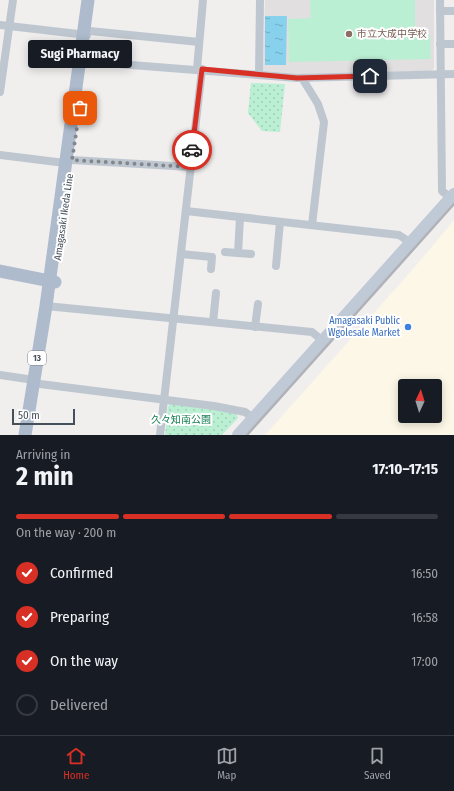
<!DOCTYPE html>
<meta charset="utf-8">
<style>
body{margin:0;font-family:"Fira Sans Condensed","Noto Sans JP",sans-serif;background:#20242c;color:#f1f3f6;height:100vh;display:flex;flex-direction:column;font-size:15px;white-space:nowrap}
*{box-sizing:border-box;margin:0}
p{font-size:13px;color:#9ea1a6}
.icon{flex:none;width:22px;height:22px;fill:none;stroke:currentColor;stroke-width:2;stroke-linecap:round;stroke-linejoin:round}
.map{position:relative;height:435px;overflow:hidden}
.details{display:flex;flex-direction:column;background:#171b24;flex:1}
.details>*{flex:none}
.needle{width:26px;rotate:4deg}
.tools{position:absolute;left:398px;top:379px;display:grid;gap:8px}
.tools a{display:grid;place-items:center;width:44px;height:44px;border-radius:4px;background:#171b24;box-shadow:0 2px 10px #0003;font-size:20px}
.scale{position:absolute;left:12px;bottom:10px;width:63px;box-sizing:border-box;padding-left:4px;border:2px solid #46505b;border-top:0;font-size:11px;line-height:14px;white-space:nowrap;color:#46505b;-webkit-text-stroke:3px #fff;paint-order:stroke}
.pin{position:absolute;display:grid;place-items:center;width:34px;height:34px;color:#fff;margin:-17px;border-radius:8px;box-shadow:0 2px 6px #0006}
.courier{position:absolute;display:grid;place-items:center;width:40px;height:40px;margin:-20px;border:3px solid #d93025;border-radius:50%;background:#fff;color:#222;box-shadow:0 1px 5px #0007}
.bubble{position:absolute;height:28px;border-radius:4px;background:#171b24;box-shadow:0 2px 10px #0003;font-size:13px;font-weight:700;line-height:28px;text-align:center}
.headline em{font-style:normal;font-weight:700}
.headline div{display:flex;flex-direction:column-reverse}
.headline{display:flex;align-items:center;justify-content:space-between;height:68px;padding:0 16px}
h1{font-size:26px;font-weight:700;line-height:30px}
.bar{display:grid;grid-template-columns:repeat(4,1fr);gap:6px 4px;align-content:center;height:48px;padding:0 16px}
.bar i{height:5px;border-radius:3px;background:#363941}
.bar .active{background:#d93025}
.bar p{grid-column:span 4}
ol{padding:0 16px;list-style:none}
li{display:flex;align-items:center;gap:12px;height:44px}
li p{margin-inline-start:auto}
li .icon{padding:4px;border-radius:50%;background:#d93025;color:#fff;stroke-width:4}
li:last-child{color:#9ea1a6}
li i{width:22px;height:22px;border:2px solid #363941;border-radius:50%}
.menu{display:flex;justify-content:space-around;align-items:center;height:56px;border-top:1px solid #363941;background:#171b24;font-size:11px;color:#9ea1a6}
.menu a{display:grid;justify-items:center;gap:2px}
.menu .active{color:#d93025}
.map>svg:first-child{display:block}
.commercial{fill:#fcf7e6;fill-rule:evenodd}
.education{fill:#e2dfe0}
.grass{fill:url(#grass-dots)}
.garden{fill:#bbefd3}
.water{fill:url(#water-ripples)}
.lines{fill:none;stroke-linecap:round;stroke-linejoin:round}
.street{stroke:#bec7d0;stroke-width:8}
.secondary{stroke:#c0cad7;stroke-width:12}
.primary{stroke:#adbbcd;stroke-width:13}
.rail{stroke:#b0b2b8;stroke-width:2.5}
.done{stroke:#82878e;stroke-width:4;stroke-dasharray:0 7.2}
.route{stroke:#d93025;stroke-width:5}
.education-dot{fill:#8d6e63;stroke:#fff;stroke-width:1.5}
.shop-dot{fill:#3f7fe0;stroke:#fff;stroke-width:1.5}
.labels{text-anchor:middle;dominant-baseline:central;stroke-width:4;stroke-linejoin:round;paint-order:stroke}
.shield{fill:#fff;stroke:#7e848c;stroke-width:1}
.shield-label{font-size:9px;font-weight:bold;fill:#46505b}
.education-label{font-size:10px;fill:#785e54;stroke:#fff;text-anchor:start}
.street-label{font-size:10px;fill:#46505b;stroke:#fff}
.shop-label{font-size:10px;fill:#366cbe;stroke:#fff;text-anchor:end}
.park-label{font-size:10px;fill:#157e51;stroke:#fff}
</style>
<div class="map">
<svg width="454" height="435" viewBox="0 0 454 435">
<defs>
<pattern id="grass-dots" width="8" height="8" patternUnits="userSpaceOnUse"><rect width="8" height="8" fill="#bbefd3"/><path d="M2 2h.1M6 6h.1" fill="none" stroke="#a2cfb7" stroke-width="1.8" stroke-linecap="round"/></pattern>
<pattern id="water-ripples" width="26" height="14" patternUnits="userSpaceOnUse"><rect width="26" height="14" fill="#87d1ed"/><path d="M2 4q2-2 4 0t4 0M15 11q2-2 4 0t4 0" fill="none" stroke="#70acc3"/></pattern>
</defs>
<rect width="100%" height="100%" fill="#f1eeee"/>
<!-- commercial -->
<path class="commercial" d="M454 220V435H265L413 269ZM405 386H435V416H405Z"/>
<!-- education -->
<polygon class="education" points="265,0 434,0 434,68 432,71 307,75 263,72"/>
<!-- grass -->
<g class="grass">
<polygon points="251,83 285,84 280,132 262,131 248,113"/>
<polygon points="171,403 236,412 238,418 222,435 165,435 168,406"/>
</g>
<!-- garden -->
<polygon class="garden" points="310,0 415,0 415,35 430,35 431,59 289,62 288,19 311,18"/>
<!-- water -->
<polygon class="water" points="265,16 287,16 286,65 265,65"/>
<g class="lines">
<!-- street -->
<g class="street">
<polyline points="440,0 442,191 451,198"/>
<polyline points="440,11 454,11"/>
<polyline points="0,25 87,35"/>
<polyline points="90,31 199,42"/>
<polyline points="440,44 454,44"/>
<polyline points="80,61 297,78 454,74"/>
<polyline points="197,69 203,0"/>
<polyline points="259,74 260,0"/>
<polyline points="302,78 318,104 324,122 312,225"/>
<polyline points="0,92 13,0"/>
<polyline points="0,155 65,163"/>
<polyline points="72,160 190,167"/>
<polyline points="186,211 399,235 411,243"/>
<polyline points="225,252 251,254"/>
<polyline points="238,253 240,218"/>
<polyline points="181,254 212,257 211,269"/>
<polyline points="276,266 280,222"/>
<polyline points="46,306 312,332 323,341"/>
<polyline points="213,322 216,293"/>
<polyline points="255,327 258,304"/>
<polyline points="0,375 34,380"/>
<polyline points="40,384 214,406 245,412 253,418"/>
<polyline points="160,435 202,69"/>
</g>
<!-- secondary -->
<polyline class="secondary" points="238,435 454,194"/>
<!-- primary -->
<g class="primary">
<polyline points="0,271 55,282"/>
<polyline points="25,435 46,306 88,0"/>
</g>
<!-- rail -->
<polyline class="rail" points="247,435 454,204"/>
</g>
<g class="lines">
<!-- done -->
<polyline class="done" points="80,108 72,160 190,167 192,150"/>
<!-- route -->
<polyline class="route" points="192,150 202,69 297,78 370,76"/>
</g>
<!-- markers -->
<circle class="education-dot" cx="349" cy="34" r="4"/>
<circle class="shop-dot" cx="408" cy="327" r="4"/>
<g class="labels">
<!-- shield labels -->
<rect class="shield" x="28" y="351" width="18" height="14" rx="3"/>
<g class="shield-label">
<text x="37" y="358">13</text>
</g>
<!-- education labels -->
<g class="education-label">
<text x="357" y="34">市立大成中学校</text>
</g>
<!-- street labels -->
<g class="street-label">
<text transform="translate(64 217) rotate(-82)">Amagasaki Ikeda Line</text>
</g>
<!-- shop labels -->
<g class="shop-label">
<text x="400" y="321">Amagasaki Public<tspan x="400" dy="12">Wgolesale Market</tspan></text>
</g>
<!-- park labels -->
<g class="park-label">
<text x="181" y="420">久々知南公園</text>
</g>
</g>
</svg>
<div class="tools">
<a><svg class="needle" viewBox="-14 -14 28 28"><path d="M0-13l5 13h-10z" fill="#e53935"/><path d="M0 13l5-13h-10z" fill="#9ea1a6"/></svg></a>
</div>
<div class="scale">50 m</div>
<div class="pin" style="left:80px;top:108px;background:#ea580c"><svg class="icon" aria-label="bag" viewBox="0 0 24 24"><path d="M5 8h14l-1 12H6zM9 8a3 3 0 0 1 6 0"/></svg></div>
<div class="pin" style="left:370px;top:76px;background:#1f2937"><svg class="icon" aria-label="home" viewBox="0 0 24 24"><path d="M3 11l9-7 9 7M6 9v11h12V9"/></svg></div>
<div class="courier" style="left:192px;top:150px"><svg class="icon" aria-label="car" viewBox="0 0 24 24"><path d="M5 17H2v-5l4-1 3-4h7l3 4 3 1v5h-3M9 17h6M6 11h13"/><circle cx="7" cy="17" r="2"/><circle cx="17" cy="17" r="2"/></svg></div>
<div class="bubble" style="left:28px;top:40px;width:104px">Sugi Pharmacy</div>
</div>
<section class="details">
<div class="headline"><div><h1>2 min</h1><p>Arriving in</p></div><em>17:10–17:15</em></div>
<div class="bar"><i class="active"></i><i class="active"></i><i class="active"></i><i></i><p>On the way · 200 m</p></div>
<ol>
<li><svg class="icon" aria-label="check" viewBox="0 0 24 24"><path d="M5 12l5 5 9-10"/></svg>Confirmed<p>16:50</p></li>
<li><svg class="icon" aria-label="check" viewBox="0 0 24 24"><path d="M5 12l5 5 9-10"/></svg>Preparing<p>16:58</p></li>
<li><svg class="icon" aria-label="check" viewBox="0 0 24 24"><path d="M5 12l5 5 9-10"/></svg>On the way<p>17:00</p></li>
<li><i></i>Delivered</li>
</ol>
</section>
<nav class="menu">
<a class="active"><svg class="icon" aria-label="home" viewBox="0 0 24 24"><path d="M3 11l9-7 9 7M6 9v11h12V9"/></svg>Home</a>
<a><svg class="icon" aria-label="map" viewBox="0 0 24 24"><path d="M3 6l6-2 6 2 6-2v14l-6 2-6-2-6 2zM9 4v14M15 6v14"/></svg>Map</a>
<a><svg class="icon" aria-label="saved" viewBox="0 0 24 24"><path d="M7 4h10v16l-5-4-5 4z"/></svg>Saved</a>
</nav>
